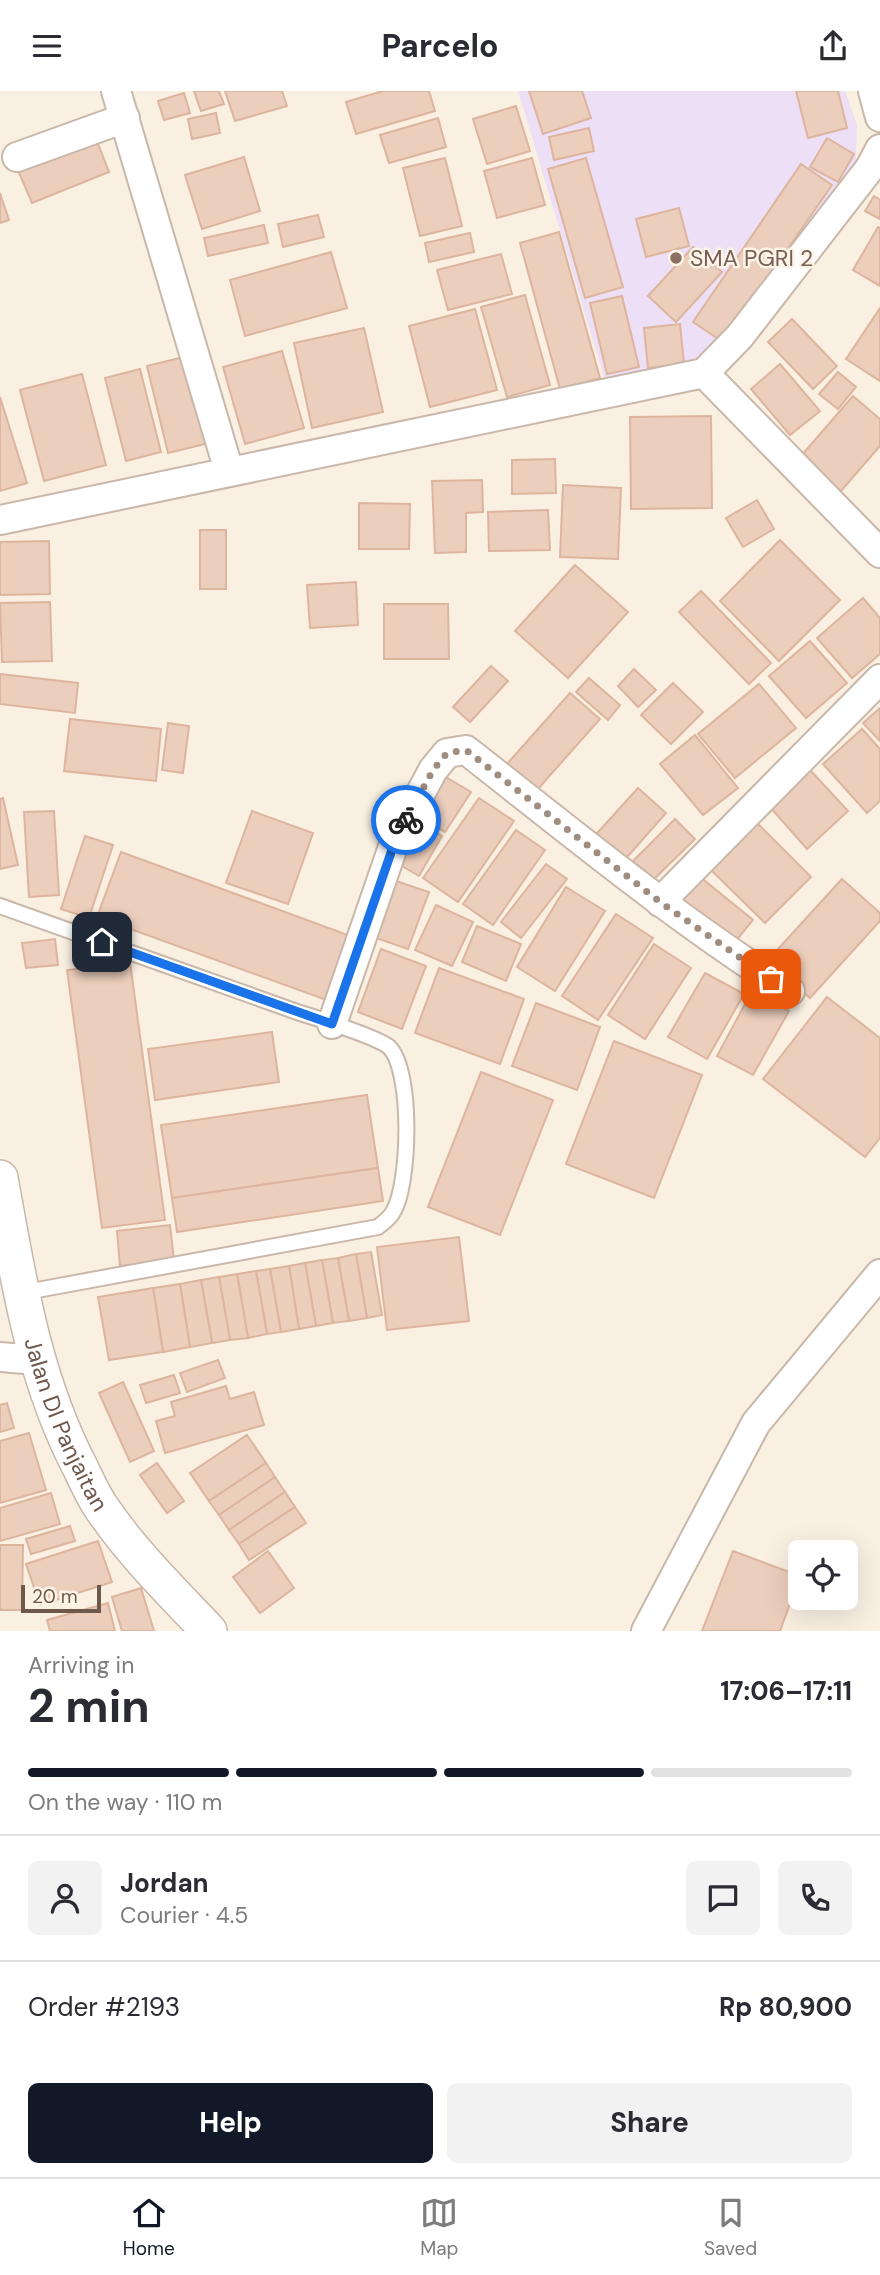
<!DOCTYPE html>
<meta charset="utf-8">
<style>
body{margin:0;font-family:"DM Sans",sans-serif;background:#f2f2f3;color:#2b2b33;height:100vh;display:flex;flex-direction:column;font-size:26px;white-space:nowrap}
*{box-sizing:border-box;margin:0}
p{font-size:23px;color:#7c7c81}
.icon{flex:none;width:38px;height:38px;fill:none;stroke:currentColor;stroke-width:2;stroke-linecap:round;stroke-linejoin:round}
.map{position:relative;height:1540px;overflow:hidden}
.sheet{display:flex;flex-direction:column;background:#fff;flex:1}
.sheet>*{flex:none}
.tools{position:absolute;left:788px;top:1449px;display:grid;gap:14px}
.tools a{display:grid;place-items:center;width:70px;height:70px;border-radius:10px;background:#fff;box-shadow:0 7px 28px #0002;font-size:35px}
.scale{position:absolute;left:21px;bottom:18px;width:80px;box-sizing:border-box;padding-left:7px;border:4px solid #6e574b;border-top:0;font-size:19px;line-height:24px;white-space:nowrap;color:#6e574b;-webkit-text-stroke:5px #fdf4e8;paint-order:stroke}
.pin{position:absolute;display:grid;place-items:center;width:60px;height:60px;color:#fff;margin:-30px;border-radius:14px;box-shadow:0 4px 10px #0006}
.courier{position:absolute;display:grid;place-items:center;width:70px;height:70px;margin:-35px;border:5px solid #1a73e8;border-radius:50%;background:#fff;color:#222;box-shadow:0 2px 9px #0007}
.overview em{font-style:normal;font-weight:700}
.overview div{display:flex;flex-direction:column-reverse}
.overview{display:flex;align-items:center;justify-content:space-between;height:119px;padding:0 28px}
h1{font-size:46px;font-weight:700;line-height:52px}
.bar{display:grid;grid-template-columns:repeat(4,1fr);gap:10px 7px;align-content:center;height:84px;padding:0 28px}
.bar i{height:9px;border-radius:5px;background:#e1e1e2}
.bar .on{background:#111827}
.bar p{grid-column:span 4}
.line{display:flex;align-items:center;gap:18px;padding:0 28px;border-top:2px solid #e1e1e2}
.line div{flex:1}
.round{display:grid;place-items:center;flex:none;width:74px;height:74px;border-radius:10px;background:#f2f2f3}
.action{display:flex;gap:14px;margin-top:auto;padding:14px 28px}
.action a{flex:1;height:80px;border-radius:10px;background:#111827;color:#fff;font-size:28px;font-weight:700;line-height:80px;text-align:center}
.action a+a{background:#f2f2f3;color:#2b2b33}
header{display:flex;justify-content:space-between;align-items:center;height:91px;padding:0 28px;background:#fff;font-size:32px;font-weight:700}
.menu{display:flex;justify-content:space-around;align-items:center;height:98px;border-top:2px solid #e1e1e2;background:#fff;font-size:19px;color:#7c7c81}
.menu a{display:grid;justify-items:center;gap:4px}
.menu .on{color:#111827}
.map>svg:first-child{display:block}
.education{fill:#eddff5}
.building{fill:#eccebc;stroke:#ddb59e;stroke-width:2}
.lines{fill:none;stroke-linecap:round;stroke-linejoin:round}
.service-casing{stroke:#c9b7aa;stroke-width:18}
.minor-casing{stroke:#c9b7aa;stroke-width:32}
.tertiary-casing{stroke:#c9b7aa;stroke-width:38}
.service{stroke:#fff;stroke-width:14}
.minor{stroke:#fff;stroke-width:28}
.tertiary{stroke:#fff;stroke-width:35}
.done{stroke:#9f8d80;stroke-width:7;stroke-dasharray:0 12.6}
.route{stroke:#1a73e8;stroke-width:9}
.education-dot{fill:#8d6e63;stroke:#fdf4e8;stroke-width:2.5}
.labels{text-anchor:middle;dominant-baseline:central;stroke-width:5;stroke-linejoin:round;paint-order:stroke}
.education-label{font-size:23px;fill:#785e54;stroke:#fdf4e8;text-anchor:start}
.street-label{font-size:23px;fill:#6e574b;stroke:#fdf4e8}
</style>
<header><svg class="icon" aria-label="menu" viewBox="0 0 24 24"><path d="M4 6h16M4 12h16M4 18h16"/></svg>Parcelo<svg class="icon" aria-label="share" viewBox="0 0 24 24"><path d="M12 15V3M7 8l5-5 5 5M5 13v7h14v-7"/></svg></header>
<div class="map">
<svg width="880" height="1540" viewBox="0 0 880 1540">
<rect width="100%" height="100%" fill="#f9f0e2"/>
<!-- education -->
<polygon class="education" points="518,0 845,0 857,34 856,69 711,264 697,273 605,289"/>
<!-- building -->
<g class="building">
<polygon points="194,0 219,0 224,13 201,20"/>
<polygon points="225,0 282,0 287,15 235,30"/>
<polygon points="383,0 429,0 435,20 356,43 346,11"/>
<polygon points="529,0 582,0 591,27 543,43"/>
<polygon points="796,0 838,0 847,37 808,47"/>
<polygon points="184,2 190,22 164,29 158,10"/>
<polygon points="516,15 530,60 487,73 473,28"/>
<polygon points="216,22 220,42 192,48 188,28"/>
<polygon points="438,27 446,56 389,72 380,44"/>
<polygon points="589,37 594,60 554,69 549,46"/>
<polygon points="95,45 109,81 32,112 17,77"/>
<polygon points="827,47 854,63 838,91 810,76"/>
<polygon points="244,66 260,120 202,138 185,84"/>
<polygon points="445,67 462,135 420,145 403,77"/>
<polygon points="532,67 545,114 497,127 484,80"/>
<polygon points="586,67 623,196 585,207 548,78"/>
<polygon points="801,73 832,94 723,251 693,231"/>
<polygon points="0,102 9,129 0,132"/>
<polygon points="874,105 880,109 880,128 865,120"/>
<polygon points="679,117 689,155 646,166 636,128"/>
<polygon points="318,124 324,146 283,156 278,133"/>
<polygon points="264,134 268,152 208,165 204,147"/>
<polygon points="878,136 880,137 880,195 853,179"/>
<polygon points="559,141 600,287 560,298 520,152"/>
<polygon points="470,142 474,161 429,171 425,152"/>
<polygon points="693,156 722,181 676,231 648,205"/>
<polygon points="331,161 347,217 245,245 230,189"/>
<polygon points="501,163 512,203 448,219 437,179"/>
<polygon points="525,204 550,294 507,306 481,216"/>
<polygon points="622,205 639,276 607,283 590,212"/>
<polygon points="880,217 880,290 846,268"/>
<polygon points="475,218 497,299 430,316 409,235"/>
<polygon points="792,228 837,275 813,298 768,251"/>
<polygon points="680,233 684,273 648,277 644,237"/>
<polygon points="364,237 383,321 312,337 294,252"/>
<polygon points="282,260 304,337 245,353 223,276"/>
<polygon points="188,265 209,352 168,362 147,275"/>
<polygon points="780,273 820,320 790,344 751,298"/>
<polygon points="140,278 161,361 126,370 105,287"/>
<polygon points="838,281 856,296 838,318 819,303"/>
<polygon points="82,283 106,374 44,390 20,299"/>
<polygon points="853,305 880,328 880,355 841,400 801,365"/>
<polygon points="0,306 27,392 0,400"/>
<polygon points="711,325 712,417 631,418 630,326"/>
<polygon points="555,368 556,402 512,403 512,369"/>
<polygon points="482,389 483,421 466,422 466,461 435,462 432,390"/>
<polygon points="563,394 621,397 618,468 560,466"/>
<polygon points="757,409 774,438 743,456 726,427"/>
<polygon points="359,412 410,413 409,458 359,458"/>
<polygon points="548,419 550,459 489,460 488,421"/>
<rect x="200" y="439" width="26" height="59"/>
<polygon points="780,449 840,509 779,570 720,510"/>
<polygon points="49,450 50,503 0,504 0,451"/>
<polygon points="575,474 628,521 568,587 515,540"/>
<polygon points="356,491 358,534 310,537 307,494"/>
<polygon points="701,500 771,572 749,593 679,521"/>
<polygon points="863,507 880,527 880,563 852,587 817,547"/>
<polygon points="50,511 52,570 2,571 0,512"/>
<polygon points="384,513 448,513 449,568 384,568"/>
<polygon points="810,550 847,592 806,627 769,585"/>
<polygon points="491,575 508,590 470,631 453,616"/>
<polygon points="634,578 656,599 638,616 618,595"/>
<polygon points="0,583 78,592 75,622 0,613"/>
<polygon points="589,587 620,614 608,629 576,601"/>
<polygon points="673,592 703,621 671,653 641,624"/>
<polygon points="759,593 796,637 735,687 698,643"/>
<polygon points="570,602 600,628 537,699 507,673"/>
<polygon points="880,617 880,650 863,632"/>
<polygon points="70,628 161,638 156,690 64,680"/>
<polygon points="168,632 189,635 183,682 162,679"/>
<polygon points="862,638 880,658 880,710 867,722 823,673"/>
<polygon points="695,644 738,697 703,724 660,673"/>
<polygon points="810,679 848,720 807,758 770,716"/>
<polygon points="444,685 471,701 445,741 419,724"/>
<polygon points="638,697 666,722 620,774 591,749"/>
<polygon points="3,707 18,774 0,778 0,708"/>
<polygon points="479,707 514,730 458,811 423,787"/>
<polygon points="54,720 59,804 29,806 24,721"/>
<polygon points="252,720 313,742 288,813 226,792"/>
<polygon points="675,728 695,748 647,795 628,775"/>
<polygon points="753,728 811,786 765,832 706,774"/>
<polygon points="416,730 442,745 419,785 393,770"/>
<polygon points="516,739 545,759 493,834 463,813"/>
<polygon points="85,745 113,754 89,827 61,818"/>
<polygon points="121,761 356,847 332,911 97,826"/>
<polygon points="546,773 567,788 521,847 501,831"/>
<polygon points="699,785 753,829 730,857 676,813"/>
<polygon points="390,788 429,801 408,858 370,845"/>
<polygon points="842,788 880,822 880,830 810,907 768,869"/>
<polygon points="566,796 605,820 555,900 517,876"/>
<polygon points="436,814 473,831 452,875 415,859"/>
<polygon points="616,823 653,847 598,929 562,905"/>
<polygon points="477,835 521,853 506,890 462,871"/>
<polygon points="55,848 58,874 26,877 22,852"/>
<polygon points="654,853 691,877 645,948 608,924"/>
<polygon points="381,858 426,875 402,938 358,921"/>
<polygon points="130,871 165,1129 102,1137 67,879"/>
<polygon points="439,877 524,908 500,973 415,942"/>
<polygon points="705,882 744,903 707,968 668,946"/>
<polygon points="752,900 789,920 753,984 717,965"/>
<polygon points="827,906 880,947 880,1047 865,1066 763,988"/>
<polygon points="536,912 600,936 577,999 512,975"/>
<polygon points="272,941 279,991 155,1009 148,958"/>
<polygon points="614,950 702,984 654,1107 566,1073"/>
<polygon points="481,981 553,1009 500,1144 428,1116"/>
<polygon points="367,1004 378,1077 172,1107 161,1034"/>
<polygon points="378,1077 383,1110 177,1141 172,1107"/>
<polygon points="170,1134 174,1169 120,1175 117,1140"/>
<polygon points="459,1146 469,1230 387,1239 377,1156"/>
<polygon points="371,1161 382,1224 367,1227 356,1163"/>
<polygon points="356,1163 367,1227 349,1230 338,1167"/>
<polygon points="338,1167 349,1230 333,1232 322,1169"/>
<polygon points="322,1169 333,1232 316,1235 305,1172"/>
<polygon points="305,1172 316,1235 299,1238 289,1175"/>
<polygon points="289,1175 299,1238 281,1241 270,1178"/>
<polygon points="270,1178 281,1241 267,1243 256,1180"/>
<polygon points="256,1180 267,1243 248,1247 237,1183"/>
<polygon points="237,1183 248,1247 230,1249 219,1186"/>
<polygon points="219,1186 230,1249 212,1252 201,1189"/>
<polygon points="201,1189 212,1252 190,1256 180,1193"/>
<polygon points="180,1193 190,1256 163,1261 153,1197"/>
<polygon points="153,1197 163,1261 109,1269 98,1206"/>
<polygon points="218,1269 225,1287 187,1301 180,1282"/>
<polygon points="174,1284 180,1302 146,1312 140,1294"/>
<polygon points="123,1291 154,1360 130,1371 99,1302"/>
<polygon points="226,1295 230,1308 254,1301 264,1334 165,1362 156,1330 175,1325 171,1311"/>
<polygon points="7,1312 14,1337 0,1341 0,1314"/>
<polygon points="29,1342 46,1399 0,1412 0,1350"/>
<polygon points="247,1344 266,1372 209,1410 190,1382"/>
<polygon points="157,1372 184,1410 167,1422 140,1384"/>
<polygon points="266,1372 275,1386 219,1424 209,1410"/>
<polygon points="275,1386 285,1401 229,1439 219,1424"/>
<polygon points="285,1401 295,1416 239,1453 229,1439"/>
<polygon points="51,1402 60,1433 0,1450 0,1417"/>
<polygon points="295,1416 306,1432 249,1469 239,1453"/>
<polygon points="70,1435 75,1450 31,1463 26,1448"/>
<polygon points="98,1450 112,1491 40,1514 26,1473"/>
<polygon points="0,1454 23,1454 22,1519 0,1519"/>
<polygon points="268,1460 294,1497 260,1522 233,1486"/>
<polygon points="733,1460 800,1485 780,1540 702,1540"/>
<polygon points="141,1497 154,1540 122,1540 112,1506"/>
<polygon points="108,1512 115,1540 50,1540 47,1529"/>
</g>
<g class="lines">
<defs>
<path id="service" d="M0 815C100 851 200 886 300 922 317 927 379 947 389 956 413 979 410 1094 393 1121 390 1127 383 1132 378 1136L21 1202"/>
<g id="minor">
<polyline points="116,0 229,380"/>
<polyline points="873,0 880,26"/>
<polyline points="17,66 125,27"/>
<polyline points="704,282 880,462"/>
<polyline points="0,429 704,282 740,245 870,77 880,58"/>
<polyline points="660,811 880,588"/>
<path d="M332 933 395 750 433 679 447 662 466 659C572 742 676 828 790 900"/>
<polyline points="0,1266 36,1269"/>
<polyline points="646,1540 756,1332 880,1183"/>
</g>
<g id="tertiary">
<path id="s1" d="M0 1087C18 1187 33 1287 81 1378 87 1391 93 1404 101 1416 132 1462 171 1500 209 1540"/>
</g>
</defs>
<!-- service casing -->
<use href="#service" class="service-casing"/>
<!-- minor casing -->
<use href="#minor" class="minor-casing"/>
<!-- tertiary casing -->
<use href="#tertiary" class="tertiary-casing"/>
<!-- service -->
<use href="#service" class="service"/>
<!-- minor -->
<use href="#minor" class="minor"/>
<!-- tertiary -->
<use href="#tertiary" class="tertiary"/>
</g>
<g class="lines">
<!-- done -->
<polyline class="done" points="406,729 433,679 447,662 466,659 660,811 771,888"/>
<!-- route -->
<polyline class="route" points="102,851 332,933 395,750 406,729"/>
</g>
<!-- markers -->
<circle class="education-dot" cx="676" cy="167" r="7"/>
<g class="labels">
<!-- education labels -->
<g class="education-label">
<text x="690" y="167">SMA PGRI 2</text>
</g>
<!-- street labels -->
<g class="street-label">
<text stroke="none"><textPath href="#s1" startOffset="256">Jalan DI Panjaitan</textPath></text>
</g>
</g>
</svg>
<div class="tools">
<a><svg class="icon" aria-label="locate" viewBox="0 0 24 24"><circle cx="12" cy="12" r="6"/><path d="M12 2v4M12 18v4M2 12h4M18 12h4"/></svg></a>
</div>
<div class="scale">20 m</div>
<div class="pin" style="left:771px;top:888px;background:#ea580c"><svg class="icon" aria-label="bag" viewBox="0 0 24 24"><path d="M5 8h14l-1 12H6zM9 8a3 3 0 0 1 6 0"/></svg></div>
<div class="pin" style="left:102px;top:851px;background:#1f2937"><svg class="icon" aria-label="home" viewBox="0 0 24 24"><path d="M3 11l9-7 9 7M6 9v11h12V9"/></svg></div>
<div class="courier" style="left:406px;top:729px"><svg class="icon" aria-label="bike" viewBox="0 0 24 24"><circle cx="6" cy="16" r="4"/><circle cx="18" cy="16" r="4"/><path d="M6 16l4-8h5l3 8M10 8l3 8H6M13 5h3"/></svg></div>
</div>
<section class="sheet">
<div class="overview"><div><h1>2 min</h1><p>Arriving in</p></div><em>17:06–17:11</em></div>
<div class="bar"><i class="on"></i><i class="on"></i><i class="on"></i><i></i><p>On the way · 110 m</p></div>
<div class="line" style="height:126px"><a class="round"><svg class="icon" aria-label="person" viewBox="0 0 24 24"><circle cx="12" cy="8" r="4"/><path d="M4 21q1-7 8-7t8 7"/></svg></a><div><b>Jordan</b><p>Courier · 4.5</p></div><a class="round"><svg class="icon" aria-label="chat" viewBox="0 0 24 24"><path d="M4 5h16v11H9l-5 4z"/></svg></a><a class="round"><svg class="icon" aria-label="phone" viewBox="0 0 24 24"><path d="M5 4h4l2 5-3 2q2 4 5 5l2-3 5 2v4C11 20 4 13 5 4z"/></svg></a></div>
<div class="line" style="height:91px"><div>Order #2193</div><b>Rp 80,900</b></div>
<div class="action"><a>Help</a><a>Share</a></div>
</section>
<nav class="menu">
<a class="on"><svg class="icon" aria-label="home" viewBox="0 0 24 24"><path d="M3 11l9-7 9 7M6 9v11h12V9"/></svg>Home</a>
<a><svg class="icon" aria-label="map" viewBox="0 0 24 24"><path d="M3 6l6-2 6 2 6-2v14l-6 2-6-2-6 2zM9 4v14M15 6v14"/></svg>Map</a>
<a><svg class="icon" aria-label="saved" viewBox="0 0 24 24"><path d="M7 4h10v16l-5-4-5 4z"/></svg>Saved</a>
</nav>
